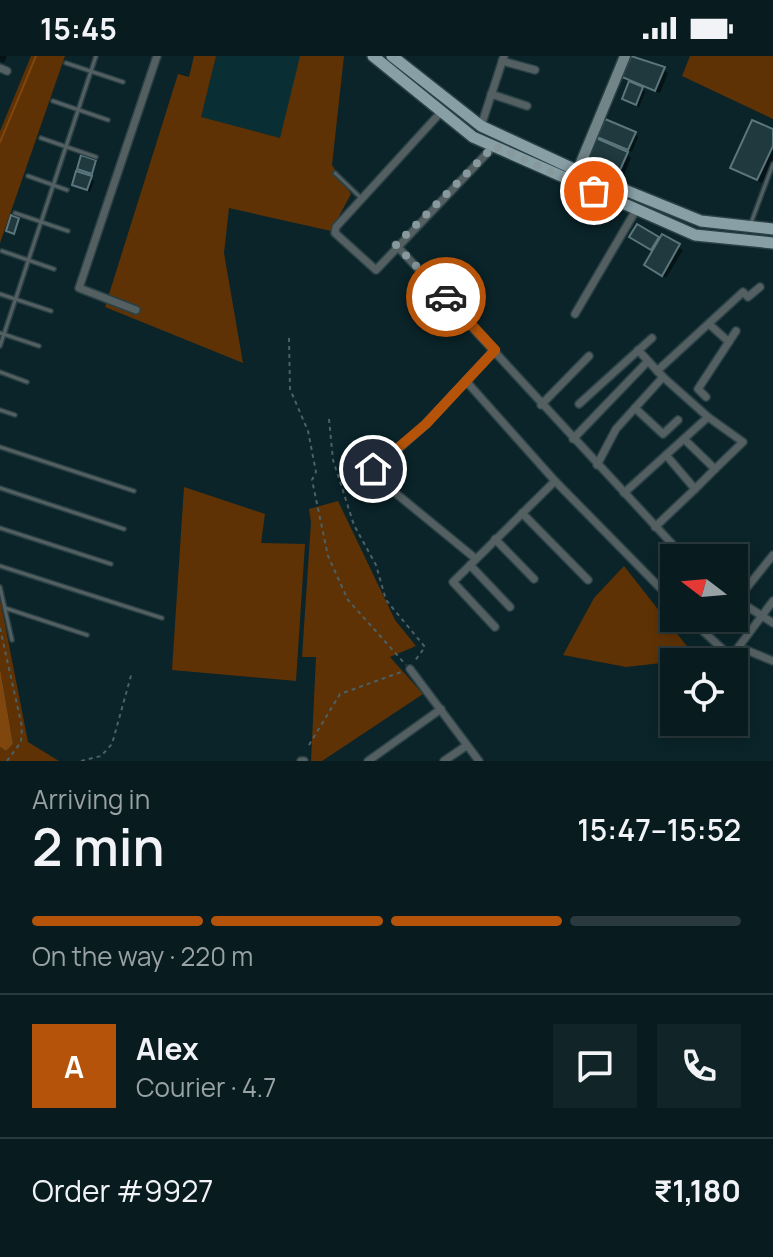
<!DOCTYPE html>
<meta charset="utf-8">
<style>
body{margin:0;font-family:Manrope,sans-serif;background:#112428;color:#f1f3f6;height:100vh;display:flex;flex-direction:column;font-size:30px;white-space:nowrap}
*{box-sizing:border-box;margin:0}
p{font-size:26px;color:#98a1a4}
.icon{flex:none;width:44px;height:44px;fill:none;stroke:currentColor;stroke-width:2;stroke-linecap:round;stroke-linejoin:round}
.map{position:relative;height:705px;overflow:hidden}
.details{display:flex;flex-direction:column;background:#081b1f;flex:1}
.details>*{flex:none}
.needle{width:52px;rotate:286deg}
.controls{position:absolute;left:660px;top:488px;display:grid;gap:16px}
.controls a{display:grid;place-items:center;width:88px;height:88px;border-radius:0px;background:#081b1f;box-shadow:0 4px 12px #0003,0 0 0 2px #29393d;font-size:40px}
.pin{position:absolute;display:grid;place-items:center;width:68px;height:68px;color:#fff;margin:-34px;border:4px solid #fff;border-radius:50%;box-shadow:0 2px 8px #0007}
.courier{position:absolute;display:grid;place-items:center;width:80px;height:80px;margin:-40px;border:6px solid #b45309;border-radius:50%;background:#fff;color:#222;box-shadow:0 2px 10px #0007}
.overview em{font-style:normal;font-weight:600}
.overview div{display:flex;flex-direction:column-reverse}
.overview{display:flex;align-items:center;justify-content:space-between;height:136px;padding:0 32px}
h1{font-size:52px;font-weight:600;line-height:60px}
.bar{display:grid;grid-template-columns:repeat(4,1fr);gap:12px 8px;align-content:center;height:96px;padding:0 32px}
.bar i{height:10px;border-radius:6px;background:#29393d}
.bar .active{background:#b45309}
.bar p{grid-column:span 4}
.line{display:flex;align-items:center;gap:20px;padding:0 32px;border-top:2px solid #29393d}
.line div{flex:1}
.round{display:grid;place-items:center;flex:none;width:84px;height:84px;border-radius:0px;background:#112428}
.status{display:flex;justify-content:space-between;align-items:center;height:56px;padding:0 40px;background:#081b1f;direction:ltr}
.status svg{height:22px;fill:currentColor}
.map>svg:first-child{display:block}
.built{fill:#092f35}
.green{fill:#5e3204}
.water{fill:#7f470e}
.shadow{fill:#0007}
.lines{fill:none;stroke-linecap:round;stroke-linejoin:round}
.stream{stroke:#7f470e;stroke-width:2}
.building{fill:#1f393e;stroke:#5b767c;stroke-width:2}
.lane-casing{stroke:#294145;stroke-width:6}
.street-casing{stroke:#294145;stroke-width:10}
.secondary-casing{stroke:#294145;stroke-width:13}
.primary-casing{stroke:#294145;stroke-width:14}
.path{stroke:#4b6165;stroke-width:2;stroke-dasharray:4 4;stroke-linecap:butt}
.lane{stroke:#545f62;stroke-width:3}
.street{stroke:#545f62;stroke-width:7}
.secondary{stroke:#718488;stroke-width:10}
.primary{stroke:#879fa5;stroke-width:11}
.done{stroke:#87999d;stroke-width:8;stroke-dasharray:0 14.4}
.route{stroke:#b45309;stroke-width:10}
</style>
<div class="status"><b>15:45</b><svg viewBox="0 0 49 12"><path d="M0 12V9h3v3zM5 12V6h3v6zM10 12V3h3v9zM15 12V0h3v12zM26 1h20v11H26zM47 4h2v5h-2z"/></svg></div>
<div class="map">
<svg width="773" height="705" viewBox="0 0 773 705">
<rect width="100%" height="100%" fill="#0a2429"/>
<!-- built -->
<polygon class="built" points="216,0 300,0 281,82 200,61"/>
<!-- green -->
<g class="green">
<polygon points="31,0 65,0 0,187 0,75"/>
<polygon points="194,0 216,0 201,61 280,82 300,0 344,0 332,109 351,138 331,175 229,152 224,197 243,307 105,251 178,18 189,21"/>
<polygon points="690,0 773,0 773,63 682,20"/>
<polygon points="184,431 265,458 261,487 305,488 296,625 172,614"/>
<polygon points="338,445 395,564 416,590 390,601 423,638 322,705 311,705 316,601 302,601 311,466 309,453"/>
<polygon points="624,510 697,603 626,611 563,599 594,542"/>
<polygon points="0,543 28,686 59,705 0,705 0,691 6,695 13,688 0,612"/>
</g>
<!-- water -->
<polygon class="water" points="0,612 13,688 6,695 0,691"/>
<!-- shadow -->
<g class="shadow">
<polygon points="0,0 7,0 4,7 0,5"/>
<polygon points="633,0 668,17 660,37 637,28 645,36 639,51 624,43 631,26 624,20"/>
<polygon points="773,76 773,103 762,127 732,111"/>
<polygon points="635,78 638,81 632,96 620,91 631,102 623,122 587,107 609,90 599,80"/>
<polygon points="91,122 94,125 90,136 74,128"/>
<polygon points="658,182 683,194 666,222 647,209 655,195 635,183"/>
</g>
<g class="lines">
<!-- stream -->
<polyline class="stream" points="0,86 36,0"/>
</g>
<!-- building -->
<g class="building">
<polygon points="631,0 665,11 655,35 622,21"/>
<polygon points="629,25 643,31 636,49 622,43"/>
<polygon points="605,63 636,76 628,94 597,81"/>
<polygon points="752,64 773,73 773,90 757,124 730,112"/>
<polygon points="596,82 628,96 617,121 585,107"/>
<polygon points="81,99 96,104 92,118 77,113"/>
<polygon points="76,115 92,120 87,134 72,129"/>
<polygon points="11,159 19,162 14,178 6,175"/>
<polygon points="637,168 659,181 651,194 629,181"/>
<polygon points="662,178 680,188 662,220 644,209"/>
</g>
<g class="lines">
<defs>
<g id="lane">
<polyline points="66,7 123,26"/>
<polyline points="53,45 108,64"/>
<polyline points="41,82 96,101"/>
<polyline points="335,117 361,142"/>
<polyline points="28,120 67,134"/>
<polyline points="15,157 68,175"/>
<polyline points="751,167 773,108"/>
<polyline points="2,195 54,213"/>
<polyline points="0,238 51,255"/>
<polyline points="0,277 39,290"/>
<polyline points="0,290 96,0"/>
<polyline points="0,316 27,326"/>
<polyline points="0,354 15,359"/>
<polyline points="0,391 134,435"/>
<polyline points="0,432 124,473"/>
<polyline points="0,472 111,508"/>
<polyline points="0,510 162,562"/>
<polyline points="0,531 12,584"/>
<polyline points="5,552 87,579"/>
</g>
<g id="street">
<polyline points="502,5 535,14"/>
<polyline points="0,12 7,15"/>
<polyline points="491,38 527,50"/>
<polyline points="442,55 336,171 335,177 376,214 494,90"/>
<polyline points="481,70 504,0"/>
<polyline points="396,189 685,502"/>
<polyline points="136,254 79,232 157,0"/>
<polyline points="575,258 636,154"/>
<polyline points="709,268 729,286"/>
<polyline points="657,315 743,236 748,241 760,231"/>
<polyline points="466,325 555,425 674,546"/>
<polyline points="706,341 698,333 736,275"/>
<polyline points="579,348 652,282"/>
<polyline points="541,349 589,300"/>
<polyline points="635,352 663,378 678,364"/>
<polyline points="708,361 743,386 715,413"/>
<polyline points="573,383 648,305"/>
<polyline points="684,383 715,413 695,433"/>
<polyline points="597,409 616,373 663,321 638,294"/>
<polyline points="624,437 708,361 663,321"/>
<polyline points="522,457 588,524"/>
<polyline points="655,471 695,433 666,399"/>
<polyline points="495,483 534,523"/>
<polyline points="476,503 371,417 426,368 495,294"/>
<polyline points="470,509 510,551"/>
<polyline points="734,542 773,567"/>
<polyline points="737,544 773,499"/>
<polyline points="689,562 731,601 773,545"/>
<polyline points="495,571 453,526 555,425"/>
<polyline points="739,591 773,605"/>
<polyline points="410,613 479,705"/>
<polyline points="301,705 304,705"/>
<polyline points="368,705 441,653"/>
<polyline points="444,705 466,690"/>
</g>
<polyline id="secondary" points="575,121 625,0"/>
<g id="primary">
<polyline points="373,0 473,81 695,179 773,187"/>
<polyline points="392,0 481,70 578,115 701,165 773,173"/>
</g>
</defs>
<!-- lane casing -->
<use href="#lane" class="lane-casing"/>
<!-- street casing -->
<use href="#street" class="street-casing"/>
<!-- secondary casing -->
<use href="#secondary" class="secondary-casing"/>
<!-- primary casing -->
<use href="#primary" class="primary-casing"/>
<!-- path -->
<g class="path">
<polyline points="289,282 290,333 308,375 316,416 312,424 328,500 348,544 406,609"/>
<polyline points="329,363 333,404 354,469 376,509 386,544 425,591 414,606"/>
<polyline points="0,572 22,671 21,686 7,705"/>
<polyline points="309,689 340,638 404,615"/>
<polyline points="81,705 101,700 112,688 132,616"/>
</g>
<!-- lane -->
<use href="#lane" class="lane"/>
<!-- street -->
<use href="#street" class="street"/>
<!-- secondary -->
<use href="#secondary" class="secondary"/>
<!-- primary -->
<use href="#primary" class="primary"/>
</g>
<g class="lines">
<!-- done -->
<polyline class="done" points="446,241 396,189 494,90 594,135"/>
<!-- route -->
<polyline class="route" points="373,413 426,368 495,294 446,241"/>
</g>
</svg>
<div class="controls">
<a><svg class="needle" viewBox="-14 -14 28 28"><path d="M0-13l5 13h-10z" fill="#e53935"/><path d="M0 13l5-13h-10z" fill="#98a1a4"/></svg></a>
<a><svg class="icon" aria-label="locate" viewBox="0 0 24 24"><circle cx="12" cy="12" r="6"/><path d="M12 2v4M12 18v4M2 12h4M18 12h4"/></svg></a>
</div>
<div class="pin" style="left:594px;top:135px;background:#ea580c"><svg class="icon" aria-label="bag" viewBox="0 0 24 24"><path d="M5 8h14l-1 12H6zM9 8a3 3 0 0 1 6 0"/></svg></div>
<div class="pin" style="left:373px;top:413px;background:#1f2937"><svg class="icon" aria-label="home" viewBox="0 0 24 24"><path d="M3 11l9-7 9 7M6 9v11h12V9"/></svg></div>
<div class="courier" style="left:446px;top:241px"><svg class="icon" aria-label="car" viewBox="0 0 24 24"><path d="M5 17H2v-5l4-1 3-4h7l3 4 3 1v5h-3M9 17h6M6 11h13"/><circle cx="7" cy="17" r="2"/><circle cx="17" cy="17" r="2"/></svg></div>
</div>
<section class="details">
<div class="overview"><div><h1>2 min</h1><p>Arriving in</p></div><em>15:47–15:52</em></div>
<div class="bar"><i class="active"></i><i class="active"></i><i class="active"></i><i></i><p>On the way · 220 m</p></div>
<div class="line" style="height:144px"><b class="round" style="background:#b45309;color:#fff">A</b><div><b>Alex</b><p>Courier · 4.7</p></div><a class="round"><svg class="icon" aria-label="chat" viewBox="0 0 24 24"><path d="M4 5h16v11H9l-5 4z"/></svg></a><a class="round"><svg class="icon" aria-label="phone" viewBox="0 0 24 24"><path d="M5 4h4l2 5-3 2q2 4 5 5l2-3 5 2v4C11 20 4 13 5 4z"/></svg></a></div>
<div class="line" style="height:104px"><div>Order #9927</div><b>₹1,180</b></div>
</section>
